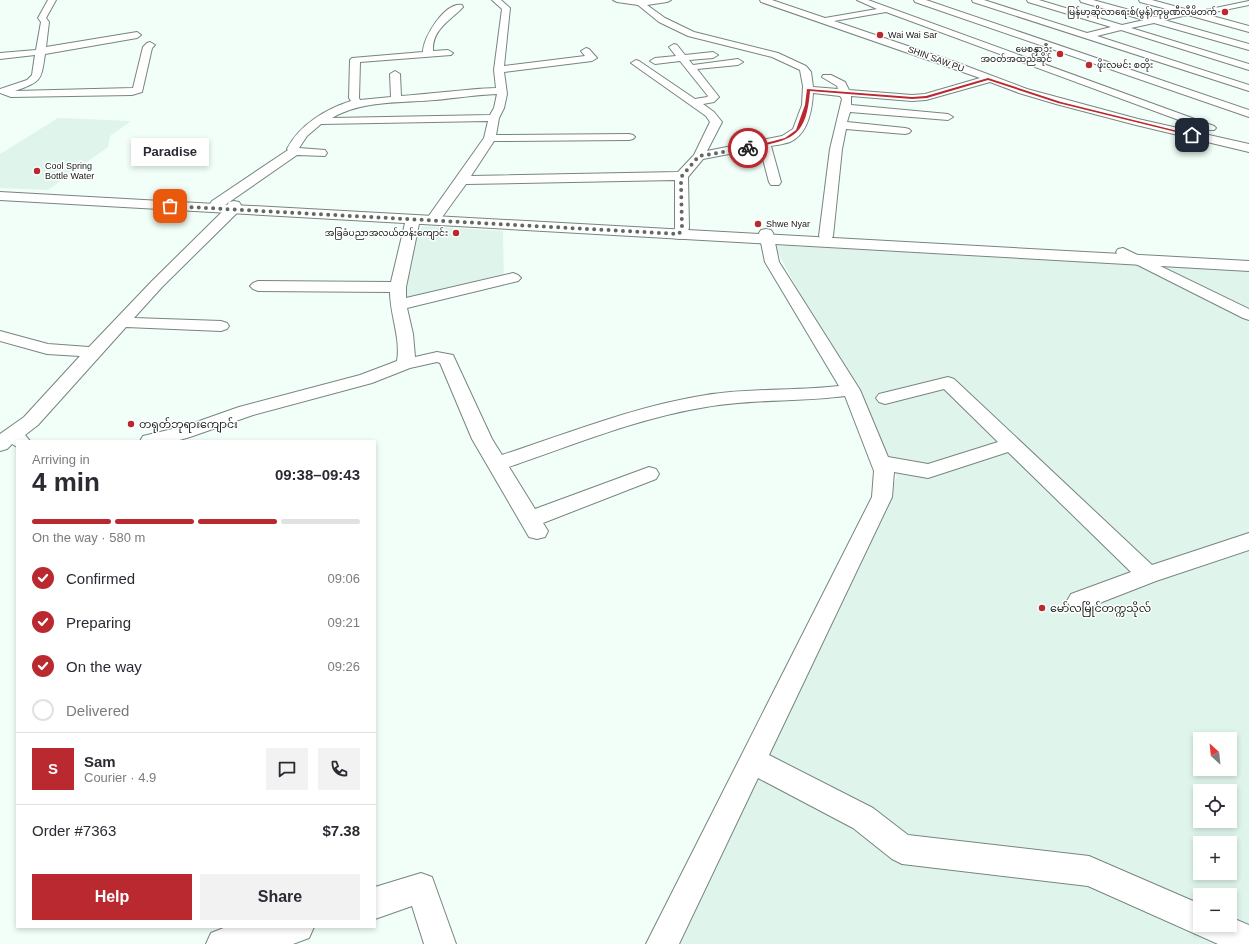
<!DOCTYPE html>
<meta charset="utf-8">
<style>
body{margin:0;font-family:Helvetica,"Noto Sans Myanmar",sans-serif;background:#f2f2f3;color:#2b2b33;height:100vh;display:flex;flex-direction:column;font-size:15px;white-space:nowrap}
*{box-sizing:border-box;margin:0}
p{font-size:13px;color:#7c7c81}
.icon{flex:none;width:22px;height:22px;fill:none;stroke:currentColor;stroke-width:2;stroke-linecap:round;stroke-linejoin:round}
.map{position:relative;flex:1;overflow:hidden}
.panel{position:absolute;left:16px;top:440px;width:360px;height:488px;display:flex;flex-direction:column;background:#fff;border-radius:0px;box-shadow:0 2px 6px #0003}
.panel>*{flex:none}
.needle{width:26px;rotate:333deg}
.buttons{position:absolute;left:1193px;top:732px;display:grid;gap:8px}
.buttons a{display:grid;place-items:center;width:44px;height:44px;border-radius:0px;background:#fff;box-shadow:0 2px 6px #0003;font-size:20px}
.pin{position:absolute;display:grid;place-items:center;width:34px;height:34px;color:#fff;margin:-17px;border-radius:8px;box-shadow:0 2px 6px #0006}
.courier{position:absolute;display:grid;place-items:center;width:40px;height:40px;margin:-20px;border:3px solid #b9292f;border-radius:50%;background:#fff;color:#222;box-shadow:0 1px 5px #0007}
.bubble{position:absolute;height:28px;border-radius:0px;background:#fff;box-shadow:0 2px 6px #0003;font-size:13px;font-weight:800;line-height:28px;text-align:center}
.head em{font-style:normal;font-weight:800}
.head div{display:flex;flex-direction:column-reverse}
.head{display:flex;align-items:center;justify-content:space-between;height:68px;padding:0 16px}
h1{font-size:26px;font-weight:800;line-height:30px}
.bar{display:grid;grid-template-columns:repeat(4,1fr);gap:6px 4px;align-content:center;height:48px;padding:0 16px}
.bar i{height:5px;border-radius:3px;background:#e1e1e2}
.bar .current{background:#b9292f}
.bar p{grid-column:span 4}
.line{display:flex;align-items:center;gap:10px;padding:0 16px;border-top:1px solid #e1e1e2}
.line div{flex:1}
.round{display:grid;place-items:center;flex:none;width:42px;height:42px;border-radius:0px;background:#f2f2f3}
ol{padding:0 16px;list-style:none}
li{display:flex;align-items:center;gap:12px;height:44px}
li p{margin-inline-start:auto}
li .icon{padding:4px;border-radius:50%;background:#b9292f;color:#fff;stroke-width:4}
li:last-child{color:#7c7c81}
li i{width:22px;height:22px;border:2px solid #e1e1e2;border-radius:50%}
.primary-button{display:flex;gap:8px;margin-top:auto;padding:8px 16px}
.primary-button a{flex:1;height:46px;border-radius:0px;background:#b9292f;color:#fff;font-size:16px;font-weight:800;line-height:46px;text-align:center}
.primary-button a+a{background:#f2f2f3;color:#2b2b33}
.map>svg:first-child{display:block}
.built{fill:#dff5eb;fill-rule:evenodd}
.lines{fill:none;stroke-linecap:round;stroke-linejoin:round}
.minor-casing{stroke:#78857f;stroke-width:2}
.major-casing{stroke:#78857f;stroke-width:2}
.minor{fill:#fff;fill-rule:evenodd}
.major{fill:#fff;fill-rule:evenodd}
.route{fill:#b9292f}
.done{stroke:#616964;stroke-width:4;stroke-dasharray:0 7.2}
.poi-dot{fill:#b9292f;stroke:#fff;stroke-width:1.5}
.labels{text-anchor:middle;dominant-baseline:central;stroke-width:3;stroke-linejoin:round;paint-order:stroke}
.far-poi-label{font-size:9px;fill:#131815;stroke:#fff;text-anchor:start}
.far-street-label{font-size:9px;fill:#131815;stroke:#fff}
.poi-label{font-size:11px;fill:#131815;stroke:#fff;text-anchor:start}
</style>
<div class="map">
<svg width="1249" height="944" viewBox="0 0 1249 944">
<rect width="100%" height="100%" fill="#f1fff8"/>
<!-- built -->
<g class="built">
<polygon points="58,118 131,121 110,136 108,147 48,190 0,188 0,154"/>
<polygon points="423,226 503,231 504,286 406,308 404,286 407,254"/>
<path d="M774 245 1249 271V944H676L897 477ZM1200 739H1230V769H1200ZM1200 791H1230V821H1200ZM1200 843H1230V873H1200ZM1200 895H1230V925H1200Z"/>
</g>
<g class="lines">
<defs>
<g id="minor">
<path d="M48 0H56L46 18 49 22 46 47 137 32 141 35 137 38 45 54C41 81 42 81 15 91L133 88 143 47 147 43 150 42 155 45 152 48 142 92 132 95 11 97 0 93V89L27 80 32 75 35 55 0 59V53L36 50 41 22 38 18Z"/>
<path d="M492 0H501L510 8 504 66 585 56 581 51 586 48 589 49 597 58 592 61 504 72 507 94 504 108 499 118 496 135 629 134 633 135 635 137 633 139 629 140 494 141 471 176 678 172 694 155 710 122 706 116 631 63 636 60 639 61 695 99 707 97 708 96 680 61 655 64 650 61 655 58 676 56 669 47 674 44 677 45 685 55 713 52 718 55 713 58 689 60 693 65 738 59 743 62 738 65 697 69 719 97 714 102 703 104 714 112 722 122 707 151 782 136 793 129 802 105 803 86 800 70 772 57 688 36 659 22 638 5 617 2 613 0H671L667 2 647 5 665 18 694 32 778 53 806 66 811 72 813 87 838 89 837 86 822 77 823 75H831L845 82 849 90 912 95 925 94 980 78 761 2 760 0H772L825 18 877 9 857 0H868L1214 126 1216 128 1214 130H1206L886 12 834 21 958 63 1027 89 1138 119 1249 144V152L1136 125 1056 104 1019 93 990 82 926 100 912 101 851 96V105L948 114 953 117 948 120 850 112 847 122 905 128 909 129 911 131 909 133 905 134 846 129 842 149 833 236 831 239 826 240 821 239 819 236 830 149 842 99 840 96 813 93C812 111 808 134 790 142 784 144 777 145 771 146L781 182 779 185H771L769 182 760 148 703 159 688 177 689 228 684 238 679 239 674 238 672 235 675 228V180L466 184 440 220H430L428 217 484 138 488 121 321 124 307 136 299 148 325 150 327 153 325 156 297 155 222 207H212L210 204 212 201 288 150 287 149C299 125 326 109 351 101L349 98 350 60 352 58 423 52C423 37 445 2 462 5L463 7C450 21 432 29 433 51L448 50 453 53 451 55 360 62 359 98 360 100 391 97 390 74 395 71 400 74 401 96C433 94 464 89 496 88L494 70 502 9ZM497 94 494 108 490 115 332 118C362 100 401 103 435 100 456 98 475 95 497 94Z"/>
<polygon points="914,0 926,0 1249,110 1249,117 915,2"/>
<polygon points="972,0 984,0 1087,33 1111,27 1028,2 1027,0 1039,0 1122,25 1144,20 1081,2 1080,0 1093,0 1155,17 1178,12 1140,2 1139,0 1152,0 1196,12 1249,1 1249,5 1205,14 1249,26 1249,32 1188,15 1164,20 1249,44 1249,50 1154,23 1131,28 1249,64 1249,70 1121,30 1097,36 1249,85 1249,91 973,2"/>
<polygon points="234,201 239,202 241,205 237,213 162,287 134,318 221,321 227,323 229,326 227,329 221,331 126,327 38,425 25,435 30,441 17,441 17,447 12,444 7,449 0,451 0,434 24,417 80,356 47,354 0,341 0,331 48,344 89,347 152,281 226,208 229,202"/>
<path d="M413 215 418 216 420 219 406 287V298L513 273 518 275 521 278 518 281 407 308 413 334 415 357 437 352 453 355 492 439 502 455C569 433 636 406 706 395 750 388 795 391 839 386L765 262 759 233 761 230 766 229 771 230 773 233 779 262 860 390 888 457 928 464 998 442 944 389 885 404 879 402 876 398 879 394 948 377 954 379 1152 565 1249 533V550L1156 581 1079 611 1071 608 1067 601 1071 594 1131 572 1008 452 928 478 894 472 892 497 769 755 873 808 908 835 1089 856 1200 904V925H1230V917L1249 925V944H1218L1088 886 902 864 892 859 853 828 758 778 679 944H646L872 497 874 471 845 396C798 402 752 399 706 407 638 418 573 445 509 467L535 509 649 467 656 469 659 474 656 479 543 523 548 531 545 537 537 539 529 537 472 439 440 363 437 362 410 368 372 383 253 415 190 437 176 441H140L143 436 185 426 239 407 360 375 397 361C401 338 390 315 390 292L258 291 253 289 250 286 253 283 258 281 391 282 406 219 408 216Z"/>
<polygon points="1123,248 1249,309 1249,320 1243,318 1118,255 1116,252 1118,249"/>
<polygon points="421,873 432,877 456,944 424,944 412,906 375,919 375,887"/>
<polygon points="226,927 314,927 309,938 293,944 206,944 211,933"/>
</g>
<polygon id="major" points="0,192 1249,261 1249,271 0,200"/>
</defs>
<!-- minor casing -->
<use href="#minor" class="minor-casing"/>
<!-- major casing -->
<use href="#major" class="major-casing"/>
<!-- minor -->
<use href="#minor" class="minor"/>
<!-- major -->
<use href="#major" class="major"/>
</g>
<!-- route -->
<path class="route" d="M988 78 1061 102 1194 135 1192 136 1058 103 988 80 927 98 912 99 810 91C806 141 790 139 748 149L746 148 785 138 796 130 805 105 807 89 912 97 926 96Z"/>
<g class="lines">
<!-- done -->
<polyline class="done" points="170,206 679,234 682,228 681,183 682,176 699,156 748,148"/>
</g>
<!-- markers -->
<g class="poi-dot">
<circle cx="1225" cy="12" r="4"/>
<circle cx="880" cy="35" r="4"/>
<circle cx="1060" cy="54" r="4"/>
<circle cx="1089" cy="65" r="4"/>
<circle cx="37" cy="171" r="4"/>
<circle cx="758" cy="224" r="4"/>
<circle cx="456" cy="233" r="4"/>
<circle cx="131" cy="424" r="4"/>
<circle cx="1042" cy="608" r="4"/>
</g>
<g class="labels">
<!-- far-poi labels -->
<g class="far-poi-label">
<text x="1217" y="12" text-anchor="end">မြန်မာ့ဆိုလာရေးစ်(မွန်)ကုမ္ပဏီလီမိတက်</text>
<text x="888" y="35">Wai Wai Sar</text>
<text x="1052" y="49" text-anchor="end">မေစန္ဒာဦး<tspan x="1052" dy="10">အဝတ်အထည်ဆိုင်</tspan></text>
<text x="1097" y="65">ဖိုးလမင်း စတိုး</text>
<text x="45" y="166">Cool Spring<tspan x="45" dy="10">Bottle Water</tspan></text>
<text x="766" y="224">Shwe Nyar</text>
<text x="448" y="233" text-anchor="end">အခြခံပညာအလယ်တန်းကျောင်း</text>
</g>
<!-- far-street labels -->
<g class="far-street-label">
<text transform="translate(936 59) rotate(20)">SHIN SAW PU</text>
</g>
<!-- poi labels -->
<g class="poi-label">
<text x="139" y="424">တရုတ်ဘုရားကျောင်း</text>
<text x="1050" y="608">မော်လမြိုင်တက္ကသိုလ်</text>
</g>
</g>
</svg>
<div class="buttons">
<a><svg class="needle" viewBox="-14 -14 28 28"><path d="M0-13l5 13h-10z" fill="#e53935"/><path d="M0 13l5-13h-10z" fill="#7c7c81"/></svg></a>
<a><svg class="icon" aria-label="locate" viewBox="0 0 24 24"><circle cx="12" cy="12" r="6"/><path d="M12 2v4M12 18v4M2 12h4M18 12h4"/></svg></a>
<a>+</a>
<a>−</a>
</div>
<div class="pin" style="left:170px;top:206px;background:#ea580c"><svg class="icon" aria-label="bag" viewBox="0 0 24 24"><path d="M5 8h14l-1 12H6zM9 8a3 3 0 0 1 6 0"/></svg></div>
<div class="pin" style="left:1192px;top:135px;background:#1f2937"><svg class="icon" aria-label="home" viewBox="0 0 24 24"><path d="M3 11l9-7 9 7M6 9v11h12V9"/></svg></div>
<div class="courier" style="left:748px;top:148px"><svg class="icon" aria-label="bike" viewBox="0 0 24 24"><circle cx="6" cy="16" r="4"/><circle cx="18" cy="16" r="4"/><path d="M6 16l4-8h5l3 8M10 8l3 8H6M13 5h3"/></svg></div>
<div class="bubble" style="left:131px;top:138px;width:78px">Paradise</div>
<section class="panel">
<div class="head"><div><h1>4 min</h1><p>Arriving in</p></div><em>09:38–09:43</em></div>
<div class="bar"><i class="current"></i><i class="current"></i><i class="current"></i><i></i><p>On the way · 580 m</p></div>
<ol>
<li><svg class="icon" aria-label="check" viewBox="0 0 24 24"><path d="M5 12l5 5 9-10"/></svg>Confirmed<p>09:06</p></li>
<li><svg class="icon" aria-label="check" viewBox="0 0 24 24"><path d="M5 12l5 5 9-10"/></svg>Preparing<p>09:21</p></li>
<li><svg class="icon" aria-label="check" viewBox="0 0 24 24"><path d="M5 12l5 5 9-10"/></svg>On the way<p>09:26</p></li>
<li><i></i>Delivered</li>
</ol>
<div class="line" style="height:72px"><b class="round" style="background:#b9292f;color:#fff">S</b><div><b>Sam</b><p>Courier · 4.9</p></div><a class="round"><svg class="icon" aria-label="chat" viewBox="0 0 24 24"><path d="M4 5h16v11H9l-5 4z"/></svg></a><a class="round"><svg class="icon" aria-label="phone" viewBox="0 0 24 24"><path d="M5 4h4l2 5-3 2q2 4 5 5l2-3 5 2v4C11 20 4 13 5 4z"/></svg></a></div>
<div class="line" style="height:52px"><div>Order #7363</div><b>$7.38</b></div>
<div class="primary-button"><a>Help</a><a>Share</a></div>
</section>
</div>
